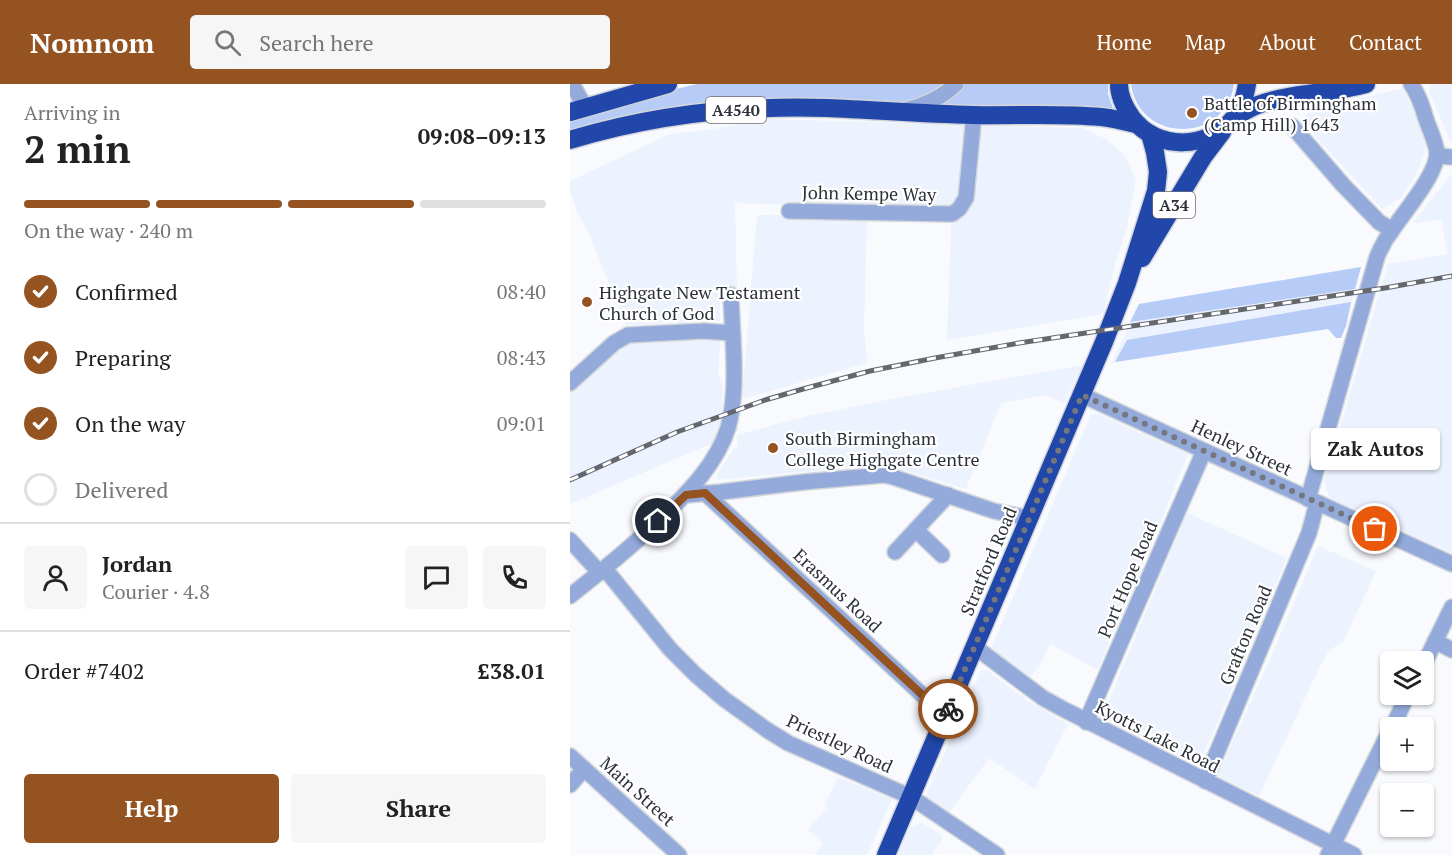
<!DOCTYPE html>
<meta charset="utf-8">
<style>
body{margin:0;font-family:"PT Serif",serif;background:#f6f6f6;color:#222;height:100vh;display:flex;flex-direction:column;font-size:22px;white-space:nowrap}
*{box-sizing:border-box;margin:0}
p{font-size:20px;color:#767676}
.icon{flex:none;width:33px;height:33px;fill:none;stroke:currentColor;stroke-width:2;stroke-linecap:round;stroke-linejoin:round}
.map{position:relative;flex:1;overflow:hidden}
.drawer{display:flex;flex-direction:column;background:#fff;width:570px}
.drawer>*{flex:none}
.tools{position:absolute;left:810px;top:567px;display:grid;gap:12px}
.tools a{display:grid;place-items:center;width:54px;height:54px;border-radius:6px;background:#fff;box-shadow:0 2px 4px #0004;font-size:30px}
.pin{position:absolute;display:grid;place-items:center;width:51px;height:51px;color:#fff;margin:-26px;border:3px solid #fff;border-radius:50%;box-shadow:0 2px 6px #0007}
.courier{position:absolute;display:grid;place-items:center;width:60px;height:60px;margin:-30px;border:4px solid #945320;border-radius:50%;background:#fff;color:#222;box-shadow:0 2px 8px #0007}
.bubble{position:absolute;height:42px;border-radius:6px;background:#fff;box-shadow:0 2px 4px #0004;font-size:20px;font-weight:700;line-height:42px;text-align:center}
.headline em{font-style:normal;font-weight:700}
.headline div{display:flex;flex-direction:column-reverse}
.headline{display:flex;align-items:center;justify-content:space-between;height:102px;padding:0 24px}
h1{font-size:39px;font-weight:700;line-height:45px}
.bar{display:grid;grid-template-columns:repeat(4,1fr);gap:9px 6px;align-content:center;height:72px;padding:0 24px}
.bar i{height:8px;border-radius:4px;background:#e0e0e0}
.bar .on{background:#945320}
.bar p{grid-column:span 4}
.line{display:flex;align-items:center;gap:15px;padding:0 24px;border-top:2px solid #e0e0e0}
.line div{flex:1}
.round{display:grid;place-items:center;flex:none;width:63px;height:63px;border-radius:6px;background:#f6f6f6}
ol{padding:0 24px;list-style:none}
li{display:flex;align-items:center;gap:18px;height:66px}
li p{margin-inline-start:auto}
li .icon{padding:6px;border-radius:50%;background:#945320;color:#fff;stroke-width:4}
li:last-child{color:#767676}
li i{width:33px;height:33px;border:3px solid #e0e0e0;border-radius:50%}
.action{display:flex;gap:12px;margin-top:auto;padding:12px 24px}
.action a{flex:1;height:69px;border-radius:6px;background:#945320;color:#fff;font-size:24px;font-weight:700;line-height:69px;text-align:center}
.action a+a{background:#f6f6f6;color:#222}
header{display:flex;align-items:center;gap:36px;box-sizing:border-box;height:84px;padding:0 30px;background:#945320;color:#fff}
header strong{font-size:28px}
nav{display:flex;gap:33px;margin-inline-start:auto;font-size:21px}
.search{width:420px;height:54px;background:#f6f6f6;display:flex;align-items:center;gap:15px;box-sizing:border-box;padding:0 21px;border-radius:6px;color:#767676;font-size:22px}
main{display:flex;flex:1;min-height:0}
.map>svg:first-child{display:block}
.built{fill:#ecf2fe}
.green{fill:#b6cbf5}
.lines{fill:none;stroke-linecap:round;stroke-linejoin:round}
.minor-casing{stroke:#d3d6db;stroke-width:18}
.highway-casing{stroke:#d3d6db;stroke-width:21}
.minor{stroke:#93aada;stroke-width:15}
.highway{stroke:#2147ab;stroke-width:18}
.rail-casing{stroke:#64676e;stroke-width:5}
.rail{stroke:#fff;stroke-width:3;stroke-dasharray:9;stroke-linecap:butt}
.done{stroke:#74777e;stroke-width:6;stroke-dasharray:0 10.8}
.route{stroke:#945320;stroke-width:8}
.poi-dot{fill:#945320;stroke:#fff;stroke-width:2}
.labels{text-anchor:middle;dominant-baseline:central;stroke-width:4.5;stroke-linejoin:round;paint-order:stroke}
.shield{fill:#fff;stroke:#6c6f74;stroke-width:1.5}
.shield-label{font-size:16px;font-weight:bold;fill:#2d3139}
.poi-label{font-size:18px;fill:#2d3139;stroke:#fff;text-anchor:start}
.street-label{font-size:18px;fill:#2d3139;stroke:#fff}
</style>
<header>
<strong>Nomnom</strong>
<div class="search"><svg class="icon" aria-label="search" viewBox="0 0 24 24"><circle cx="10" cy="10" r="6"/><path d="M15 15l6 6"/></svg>Search here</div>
<nav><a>Home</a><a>Map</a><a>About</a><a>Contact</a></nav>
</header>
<main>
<section class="drawer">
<div class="headline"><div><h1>2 min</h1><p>Arriving in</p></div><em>09:08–09:13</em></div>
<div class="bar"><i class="on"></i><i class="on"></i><i class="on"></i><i></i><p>On the way · 240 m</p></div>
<ol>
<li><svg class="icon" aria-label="check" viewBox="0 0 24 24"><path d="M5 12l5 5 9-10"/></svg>Confirmed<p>08:40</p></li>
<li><svg class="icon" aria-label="check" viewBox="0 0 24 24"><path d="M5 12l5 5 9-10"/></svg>Preparing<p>08:43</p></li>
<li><svg class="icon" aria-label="check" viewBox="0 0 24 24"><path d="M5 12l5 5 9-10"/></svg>On the way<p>09:01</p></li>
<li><i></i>Delivered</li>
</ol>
<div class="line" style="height:108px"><a class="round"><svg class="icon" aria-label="person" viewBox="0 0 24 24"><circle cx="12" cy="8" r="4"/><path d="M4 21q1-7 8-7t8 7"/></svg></a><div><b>Jordan</b><p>Courier · 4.8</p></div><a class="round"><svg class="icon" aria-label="chat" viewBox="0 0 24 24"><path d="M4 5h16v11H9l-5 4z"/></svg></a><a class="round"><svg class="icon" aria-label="phone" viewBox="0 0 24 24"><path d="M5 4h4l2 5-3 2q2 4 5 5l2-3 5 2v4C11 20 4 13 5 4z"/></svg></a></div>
<div class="line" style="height:78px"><div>Order #7402</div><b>£38.01</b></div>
<div class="action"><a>Help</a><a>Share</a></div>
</section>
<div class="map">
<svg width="882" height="771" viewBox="0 0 882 771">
<rect width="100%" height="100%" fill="#f8fafe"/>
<!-- built -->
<g class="built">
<polygon points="864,0 882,0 882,60 859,8 861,1"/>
<polygon points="833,4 856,53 855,68 844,94 831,114 812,125 733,39 738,27"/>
<polygon points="190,35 513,44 536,55 554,71 566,96 557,143 546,177 533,230 377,256 382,122 359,121 262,123 165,119 167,206 150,206 150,237 56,241 20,152 8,130 0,105 0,97 100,50 145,45"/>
<polygon points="882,89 882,469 760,414 754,398 818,180 878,170 871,136 843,139"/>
<polygon points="187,131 297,132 294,244 297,279 172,315"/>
<polygon points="791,183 776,242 542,279 569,220"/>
<polygon points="61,255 150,257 148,290 153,300 151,345 142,361 138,361 0,420 0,308 29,278"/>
<polygon points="513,281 494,319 475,311 431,319 396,405 315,380 147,396 147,391 162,367 168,362 167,351 238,332 331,313"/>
<polygon points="525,329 618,370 571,486 542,550 528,586 480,560 470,581 460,594 421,565 521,330"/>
<polygon points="617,429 717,474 644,647 628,680 532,633"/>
<polygon points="748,462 806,487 773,558 759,566 741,601 689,712 647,692 702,571"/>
<polygon points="417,586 458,617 498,640 465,705 419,674 379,729 357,713 357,708 411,587"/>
<polygon points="268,693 322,715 297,771 245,771 253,759 238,746 257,724 255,721"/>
<polygon points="352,739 371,751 372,756 361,771 328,771 340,743"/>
</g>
<!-- green -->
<g class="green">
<polygon points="127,0 377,0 372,4 340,19 283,20 0,51 0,34 59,16"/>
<polygon points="390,0 538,0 538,10 545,30 362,23"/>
<path d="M561 0H664C656 60 569 60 561 0Z"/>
<polygon points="791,183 785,205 560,238 569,220"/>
<polygon points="781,218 776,242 771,254 766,254 758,245 545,278 557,256"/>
</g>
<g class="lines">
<defs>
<g id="minor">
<polyline points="2,0 15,23"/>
<path d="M336 26C355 21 372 14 386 0"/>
<polyline points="722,42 773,101 809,138 822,146"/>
<polyline points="867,72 882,73"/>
<polyline points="219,127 382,130 389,125 396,114 404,31"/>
<polyline points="0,299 44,259 58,251 134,247 161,249"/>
<polyline points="512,311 882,480"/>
<polyline points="135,409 375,632"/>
<polyline points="116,411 151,408 234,398 314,391 323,393 424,427 458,434"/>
<path d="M738 415 807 173C811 163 816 154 823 145 835 127 867 90 867 69 866 59 861 48 857 38 853 25 849 11 841 0"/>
<polyline points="346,446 372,471"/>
<polyline points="0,456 30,489"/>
<polyline points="325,468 378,411"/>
<polyline points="35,485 100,565 126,591 154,615 197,646 218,659 341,713 427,771"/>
<path d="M0 512C32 487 62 462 91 435 118 408 146 381 158 344 169 306 162 251 161 211"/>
<polyline points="865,557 882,566"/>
<polyline points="405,563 473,614 493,625 784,771"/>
<polyline points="854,580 882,523"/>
<polyline points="516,638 634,367"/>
<polyline points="822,644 838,610"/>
<polyline points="0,672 109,771"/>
<polyline points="635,697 739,449 747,419"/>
<polyline points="0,701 14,685"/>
<polyline points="758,771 820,646"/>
</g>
<g id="highway">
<path d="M549 0C549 13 555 24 562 34 587 67 638 66 664 34 672 25 675 12 677 0"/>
<polyline points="0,28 98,0"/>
<path d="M665 33C672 29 678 25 685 22 721 8 760 10 796 0"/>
<path d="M0 56C83 31 170 21 257 24 306 26 354 30 403 31 445 32 488 29 531 33 543 34 555 38 567 40"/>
<polyline points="572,174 633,73 652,48"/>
<polyline points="316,771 534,258 557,199 586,107 588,88 585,68 580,50"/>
</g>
</defs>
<!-- minor casing -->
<use href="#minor" class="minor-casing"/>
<!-- highway casing -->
<use href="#highway" class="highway-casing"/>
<!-- minor -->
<use href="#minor" class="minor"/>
<!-- highway -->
<use href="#highway" class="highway"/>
<defs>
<polyline id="rail" points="0,396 107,348 195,316 233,305 300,287 365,274 449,259 815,204 882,192"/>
</defs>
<!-- rail casing -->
<use href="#rail" class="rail-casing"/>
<!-- rail -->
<use href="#rail" class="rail"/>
</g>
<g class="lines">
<!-- done -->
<polyline class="done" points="378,625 512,311 805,445"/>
<!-- route -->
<polyline class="route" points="88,437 116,411 135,409 375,632 378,625"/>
</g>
<!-- markers -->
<g class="poi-dot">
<circle cx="622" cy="29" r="6"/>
<circle cx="17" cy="218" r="6"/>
<circle cx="203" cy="364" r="6"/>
</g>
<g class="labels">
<!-- shield labels -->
<g class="shield">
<rect x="136" y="13" width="60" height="26" rx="4.5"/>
<rect x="583" y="108" width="42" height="26" rx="4.5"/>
</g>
<g class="shield-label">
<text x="166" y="26">A4540</text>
<text x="604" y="121">A34</text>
</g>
<!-- poi labels -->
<g class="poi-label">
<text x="634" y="19">Battle of Birmingham<tspan x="634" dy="21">(Camp Hill) 1643</tspan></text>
<text x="29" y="208">Highgate New Testament<tspan x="29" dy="21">Church of God</tspan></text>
<text x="215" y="354">South Birmingham<tspan x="215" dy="21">College Highgate Centre</tspan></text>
</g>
<!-- street labels -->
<g class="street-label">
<text transform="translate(299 109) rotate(1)">John Kempe Way</text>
<text transform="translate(672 363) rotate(25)">Henley Street</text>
<text transform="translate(418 477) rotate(-67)">Stratford Road</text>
<text transform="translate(557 495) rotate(-67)">Port Hope Road</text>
<text transform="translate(268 506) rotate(43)">Erasmus Road</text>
<text transform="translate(675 551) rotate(-67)">Grafton Road</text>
<text transform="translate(588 652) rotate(27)">Kyotts Lake Road</text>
<text transform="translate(270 659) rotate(25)">Priestley Road</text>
<text transform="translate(68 707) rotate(42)">Main Street</text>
</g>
</g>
</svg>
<div class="tools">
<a><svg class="icon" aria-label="layers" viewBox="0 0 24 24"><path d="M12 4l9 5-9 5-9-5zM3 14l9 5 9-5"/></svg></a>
<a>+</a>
<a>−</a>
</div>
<div class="pin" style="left:805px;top:445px;background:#ea580c"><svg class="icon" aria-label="bag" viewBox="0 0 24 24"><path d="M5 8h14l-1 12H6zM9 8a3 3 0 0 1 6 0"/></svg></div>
<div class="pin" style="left:88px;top:437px;background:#1f2937"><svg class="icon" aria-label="home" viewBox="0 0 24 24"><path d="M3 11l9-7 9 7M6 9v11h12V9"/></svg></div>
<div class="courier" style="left:378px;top:625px"><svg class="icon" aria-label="bike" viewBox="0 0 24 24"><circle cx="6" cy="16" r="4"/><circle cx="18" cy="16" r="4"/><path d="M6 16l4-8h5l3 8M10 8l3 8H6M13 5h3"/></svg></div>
<div class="bubble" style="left:741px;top:344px;width:129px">Zak Autos</div>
</div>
</main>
